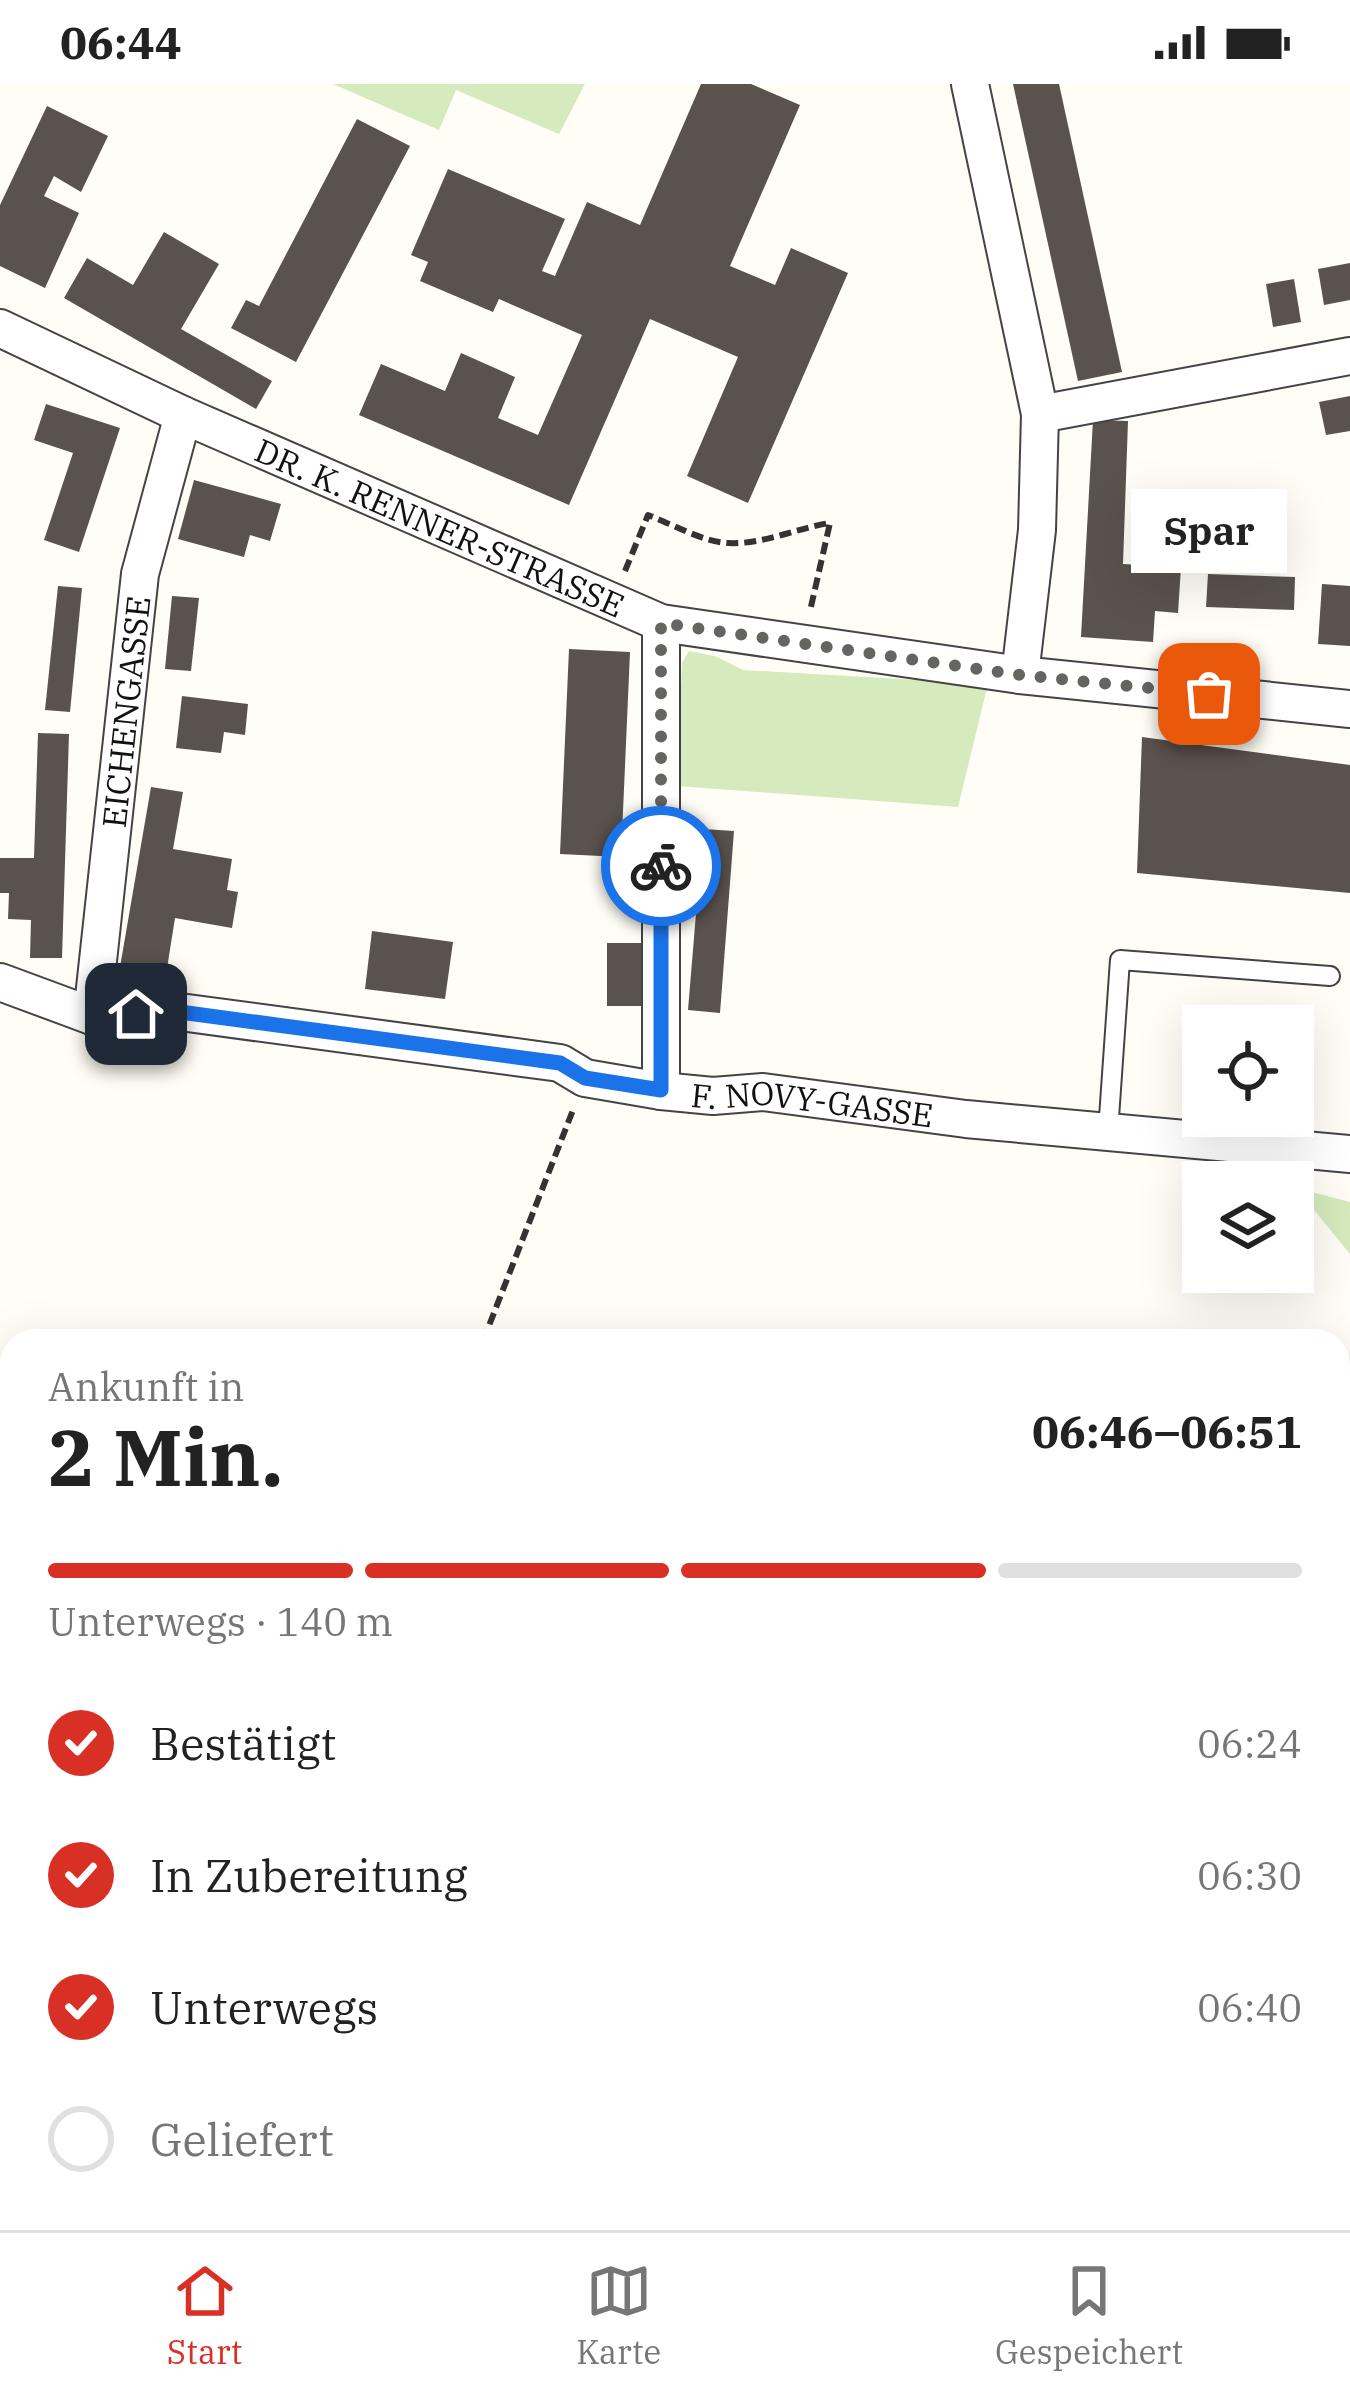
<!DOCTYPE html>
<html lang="de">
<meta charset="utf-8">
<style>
body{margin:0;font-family:"IBM Plex Serif",serif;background:#f6f6f6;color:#222;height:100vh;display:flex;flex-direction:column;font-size:45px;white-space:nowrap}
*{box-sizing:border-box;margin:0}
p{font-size:39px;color:#767676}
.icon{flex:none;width:66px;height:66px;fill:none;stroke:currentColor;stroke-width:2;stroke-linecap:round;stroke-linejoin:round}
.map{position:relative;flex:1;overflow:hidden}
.sheet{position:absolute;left:0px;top:1245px;width:1350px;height:903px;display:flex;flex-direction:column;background:#fff;border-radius:36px 36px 0 0;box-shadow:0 12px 48px #0002}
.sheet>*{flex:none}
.controls{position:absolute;left:1182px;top:921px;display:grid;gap:24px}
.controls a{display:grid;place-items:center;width:132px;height:132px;border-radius:0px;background:#fff;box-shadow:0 12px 48px #0002;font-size:60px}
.pin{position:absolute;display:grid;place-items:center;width:102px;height:102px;color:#fff;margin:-51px;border-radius:24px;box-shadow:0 6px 18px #0006}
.courier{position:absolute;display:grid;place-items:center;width:120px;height:120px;margin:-60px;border:9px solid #1a73e8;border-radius:50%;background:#fff;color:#222;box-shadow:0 3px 15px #0007}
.bubble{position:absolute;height:84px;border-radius:0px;background:#fff;box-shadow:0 12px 48px #0002;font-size:39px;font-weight:700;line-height:84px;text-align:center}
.head em{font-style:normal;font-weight:700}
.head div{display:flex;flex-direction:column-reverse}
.head{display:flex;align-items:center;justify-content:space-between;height:204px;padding:0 48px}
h1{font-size:78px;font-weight:700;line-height:90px}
.bar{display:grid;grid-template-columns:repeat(4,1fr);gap:18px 12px;align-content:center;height:144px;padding:0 48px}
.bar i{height:15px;border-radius:9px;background:#e0e0e0}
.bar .current{background:#d93025}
.bar p{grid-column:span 4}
ol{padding:0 48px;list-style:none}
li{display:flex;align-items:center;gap:36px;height:132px}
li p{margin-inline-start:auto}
li .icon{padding:12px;border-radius:50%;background:#d93025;color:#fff;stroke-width:4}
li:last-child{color:#767676}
li i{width:66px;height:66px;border:6px solid #e0e0e0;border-radius:50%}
.status{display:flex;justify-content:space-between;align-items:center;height:84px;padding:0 60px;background:#fff;direction:ltr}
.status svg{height:33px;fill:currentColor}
.tabs{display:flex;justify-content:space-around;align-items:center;height:168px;border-top:3px solid #e0e0e0;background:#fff;font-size:33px;color:#767676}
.tabs a{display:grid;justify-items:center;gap:6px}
.tabs .current{color:#d93025}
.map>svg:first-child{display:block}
.green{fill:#d5ebbd}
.building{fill:#5a524d}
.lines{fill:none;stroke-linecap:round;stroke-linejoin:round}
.lane-casing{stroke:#444;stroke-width:22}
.street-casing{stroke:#444;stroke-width:40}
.path{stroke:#333;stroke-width:6;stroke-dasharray:12 6;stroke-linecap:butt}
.lane{stroke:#fff;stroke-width:18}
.street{stroke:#fff;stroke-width:36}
.done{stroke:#646461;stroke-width:12;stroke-dasharray:0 21.6}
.route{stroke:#1a73e8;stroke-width:15}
.labels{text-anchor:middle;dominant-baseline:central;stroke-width:12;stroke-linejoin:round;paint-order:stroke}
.street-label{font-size:33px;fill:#111;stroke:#fff}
</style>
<div class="status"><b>06:44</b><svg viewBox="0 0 49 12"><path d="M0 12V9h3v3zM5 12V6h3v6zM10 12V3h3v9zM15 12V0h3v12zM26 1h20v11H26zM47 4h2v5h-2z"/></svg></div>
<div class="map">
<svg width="1350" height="2146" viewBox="0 0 1350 2146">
<rect width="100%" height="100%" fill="#fffdf5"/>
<!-- green -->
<g class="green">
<polygon points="333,0 585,0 559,50 456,6 439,46"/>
<polygon points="689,567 715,572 743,586 988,600 958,723 677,702 682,579"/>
<polygon points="1293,1103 1350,1118 1350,1170 1306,1116 1293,1113"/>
<polygon points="1350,1267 1350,1870 1338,1681 1338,1437"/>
</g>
<!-- building -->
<g class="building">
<polygon points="701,0 751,0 800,21 730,182 775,201 791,164 848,189 748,419 687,392 738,273 650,235 569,421 359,331 381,280 445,307 461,269 515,293 498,334 538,351 582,251 499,215 493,228 420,197 428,178 411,171 448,85 565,135 542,187 555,192 587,118 640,141"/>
<polygon points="1013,0 1059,0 1122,288 1078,297"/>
<polygon points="47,22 108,52 81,108 54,92 44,112 79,129 45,204 0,182 0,121"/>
<polygon points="357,35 410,62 296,278 231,244 246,216 259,222"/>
<polygon points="164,148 219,180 181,245 272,297 256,325 64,214 87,174 133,201"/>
<polygon points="1350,179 1350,216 1324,221 1318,185"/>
<polygon points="1294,195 1301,238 1273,243 1266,200"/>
<polygon points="1350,312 1350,347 1326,351 1319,318"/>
<polygon points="46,320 120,344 79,468 44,456 73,369 34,356"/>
<polygon points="1093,336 1128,337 1123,480 1181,483 1178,529 1155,527 1153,558 1081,553"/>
<polygon points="194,396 281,420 270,457 250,451 244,473 178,455"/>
<polygon points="1208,490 1295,493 1294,526 1206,523"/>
<polygon points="1322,500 1350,502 1350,562 1318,560"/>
<polygon points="58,502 82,504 70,628 45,626"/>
<polygon points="172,512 199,514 191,587 165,585"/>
<polygon points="569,565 630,568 621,773 560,770"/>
<polygon points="182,612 248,620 245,651 224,648 221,669 176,664"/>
<polygon points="38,649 69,650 62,874 30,874 31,836 8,835 9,809 0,809 0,774 34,774"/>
<polygon points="1142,653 1350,681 1350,809 1137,789"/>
<polygon points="151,703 183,708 173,765 232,775 227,806 238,808 232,844 175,834 165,897 119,889"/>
<polygon points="703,745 734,747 720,929 688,926"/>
<polygon points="372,847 453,858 445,915 365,905"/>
<rect x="607" y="859" width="37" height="63"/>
<polygon points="0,1717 12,1722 12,1788 0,1783"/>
<polygon points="0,1953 12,1957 12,2008 0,2003"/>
<polygon points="1338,2131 1350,2136 1350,2146 1307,2146 1310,2136 1338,2136"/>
<polygon points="277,2136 430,2136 440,2137 446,2146 276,2146"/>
<polygon points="1202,2136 1254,2136 1250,2146 1226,2146"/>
</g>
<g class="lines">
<defs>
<g id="lane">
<polyline points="1108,1048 1120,876 1330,892"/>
<polyline points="0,1685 12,1690"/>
<polyline points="0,1915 12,1920"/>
<polyline points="862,2146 903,2136"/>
</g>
<g id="street">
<polyline points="970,0 1040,330 1037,446 1020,591"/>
<path id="s1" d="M0 244 183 331 661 539 1020 591 1350 625"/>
<polyline points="1040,330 1350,272"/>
<path id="s2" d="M0 898 92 932 180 928 560 979 585 994 661 1007 713 1012 763 1008 966 1035 1350 1070"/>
<path id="s3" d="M92 932 140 490 183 331"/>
<polyline points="661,1007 661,539"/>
<polyline points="0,1509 12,1497"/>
<polyline points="1338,1594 1350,1594"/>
<polyline points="141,2146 144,2136"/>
<polyline points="948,2146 949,2142 960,2146"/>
</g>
</defs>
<!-- lane casing -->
<use href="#lane" class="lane-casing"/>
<!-- street casing -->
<use href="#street" class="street-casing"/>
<!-- path -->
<g class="path">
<path d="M625 487 648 431C672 440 703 458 728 459 762 461 797 444 830 439L810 527"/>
<polyline points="483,1257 573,1026"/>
</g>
<!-- lane -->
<use href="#lane" class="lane"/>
<!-- street -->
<use href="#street" class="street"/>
</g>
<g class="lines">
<!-- done -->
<polyline class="done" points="661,782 661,539 1020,591 1209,610"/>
<!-- route -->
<polyline class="route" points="136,930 180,928 560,979 585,994 661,1006 661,782"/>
</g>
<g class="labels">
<!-- street labels -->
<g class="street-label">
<text stroke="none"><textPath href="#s1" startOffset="483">DR. K. RENNER-STRASSE</textPath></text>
<text stroke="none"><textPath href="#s3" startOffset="306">EICHENGASSE</textPath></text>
<text stroke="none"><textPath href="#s2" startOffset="828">F. NOVY-GASSE</textPath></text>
</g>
</g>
</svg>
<div class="controls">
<a><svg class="icon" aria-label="locate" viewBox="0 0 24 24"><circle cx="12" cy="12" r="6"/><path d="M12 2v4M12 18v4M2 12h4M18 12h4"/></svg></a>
<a><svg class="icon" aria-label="layers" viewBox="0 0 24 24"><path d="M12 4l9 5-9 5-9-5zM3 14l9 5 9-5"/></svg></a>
</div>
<div class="pin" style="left:1209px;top:610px;background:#ea580c"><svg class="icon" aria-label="bag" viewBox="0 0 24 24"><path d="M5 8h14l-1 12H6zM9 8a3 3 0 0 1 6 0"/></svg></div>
<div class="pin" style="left:136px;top:930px;background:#1f2937"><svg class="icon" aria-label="home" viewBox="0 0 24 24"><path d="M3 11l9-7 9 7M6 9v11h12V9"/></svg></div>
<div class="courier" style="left:661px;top:782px"><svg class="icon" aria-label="bike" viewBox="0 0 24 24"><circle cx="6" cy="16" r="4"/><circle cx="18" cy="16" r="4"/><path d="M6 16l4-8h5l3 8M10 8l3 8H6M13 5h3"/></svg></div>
<div class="bubble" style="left:1131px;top:405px;width:156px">Spar</div>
<section class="sheet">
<div class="head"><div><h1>2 Min.</h1><p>Ankunft in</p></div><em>06:46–06:51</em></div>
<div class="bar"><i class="current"></i><i class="current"></i><i class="current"></i><i></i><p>Unterwegs · 140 m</p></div>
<ol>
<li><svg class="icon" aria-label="check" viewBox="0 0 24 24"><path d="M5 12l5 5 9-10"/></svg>Bestätigt<p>06:24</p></li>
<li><svg class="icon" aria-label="check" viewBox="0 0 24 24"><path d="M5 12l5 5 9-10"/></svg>In Zubereitung<p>06:30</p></li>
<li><svg class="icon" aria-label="check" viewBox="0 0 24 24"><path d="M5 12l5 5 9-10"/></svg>Unterwegs<p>06:40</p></li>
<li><i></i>Geliefert</li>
</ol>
</section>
</div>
<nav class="tabs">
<a class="current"><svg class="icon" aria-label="home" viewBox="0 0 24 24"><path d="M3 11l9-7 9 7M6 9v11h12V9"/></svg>Start</a>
<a><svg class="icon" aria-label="map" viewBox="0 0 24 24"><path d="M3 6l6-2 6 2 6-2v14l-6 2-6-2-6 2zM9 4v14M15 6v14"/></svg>Karte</a>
<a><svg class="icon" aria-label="saved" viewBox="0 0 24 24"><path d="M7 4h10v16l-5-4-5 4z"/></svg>Gespeichert</a>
</nav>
